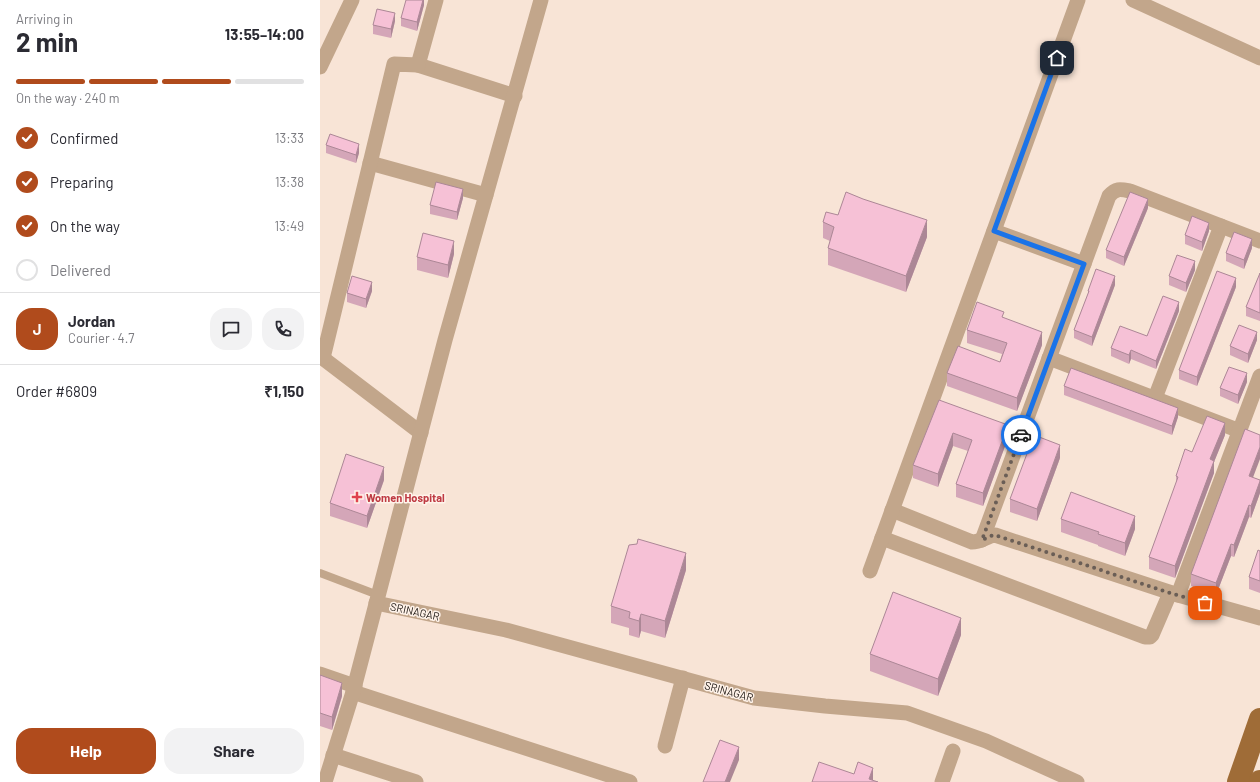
<!DOCTYPE html>
<meta charset="utf-8">
<style>
body{margin:0;font-family:Barlow,sans-serif;background:#f2f2f3;color:#2b2b33;height:100vh;display:flex;flex-direction:column;font-size:15px;white-space:nowrap}
*{box-sizing:border-box;margin:0}
p{font-size:13px;color:#7c7c81}
.icon{flex:none;width:22px;height:22px;fill:none;stroke:currentColor;stroke-width:2;stroke-linecap:round;stroke-linejoin:round}
.map{position:relative;flex:1;overflow:hidden}
.side{display:flex;flex-direction:column;background:#fff;width:320px}
.side>*{flex:none}
.pin{position:absolute;display:grid;place-items:center;width:34px;height:34px;color:#fff;margin:-17px;border-radius:8px;box-shadow:0 2px 6px #0006}
.courier{position:absolute;display:grid;place-items:center;width:40px;height:40px;margin:-20px;border:3px solid #1a73e8;border-radius:50%;background:#fff;color:#222;box-shadow:0 1px 5px #0007}
.overview em{font-style:normal;font-weight:700}
.overview div{display:flex;flex-direction:column-reverse}
.overview{display:flex;align-items:center;justify-content:space-between;height:68px;padding:0 16px}
h1{font-size:26px;font-weight:700;line-height:30px}
.bar{display:grid;grid-template-columns:repeat(4,1fr);gap:6px 4px;align-content:center;height:48px;padding:0 16px}
.bar i{height:5px;border-radius:3px;background:#e1e1e2}
.bar .current{background:#b04b1c}
.bar p{grid-column:span 4}
.line{display:flex;align-items:center;gap:10px;padding:0 16px;border-top:1px solid #e1e1e2}
.line div{flex:1}
.round{display:grid;place-items:center;flex:none;width:42px;height:42px;border-radius:16px;background:#f2f2f3}
ol{padding:0 16px;list-style:none}
li{display:flex;align-items:center;gap:12px;height:44px}
li p{margin-inline-start:auto}
li .icon{padding:4px;border-radius:50%;background:#b04b1c;color:#fff;stroke-width:4}
li:last-child{color:#7c7c81}
li i{width:22px;height:22px;border:2px solid #e1e1e2;border-radius:50%}
.primary-button{display:flex;gap:8px;margin-top:auto;padding:8px 16px}
.primary-button a{flex:1;height:46px;border-radius:16px;background:#b04b1c;color:#fff;font-size:16px;font-weight:700;line-height:46px;text-align:center}
.primary-button a+a{background:#f2f2f3;color:#2b2b33}
main{display:flex;flex:1;min-height:0}
.map>svg:first-child{display:block}
.lines{fill:none;stroke-linecap:round;stroke-linejoin:round}
.lane{stroke:#c2a68b;stroke-width:8}
.street{stroke:#c2a68b;stroke-width:15}
.primary{stroke:#9f6c37;stroke-width:22}
.wall{fill:#d4a6b8}
.shaded-wall{fill:#ac8796}
.building{fill:#f6c1d6;stroke:#ac8796}
.done{stroke:#6a5e56;stroke-width:4;stroke-dasharray:0 7.2}
.route{stroke:#1a73e8;stroke-width:5}
.health-dot{fill:#e0444e;stroke:#fff3ea;stroke-width:1.5}
.labels{text-anchor:middle;dominant-baseline:central;stroke-width:3;stroke-linejoin:round;paint-order:stroke}
.health-label{font-size:11px;font-weight:bold;fill:#be3a42;stroke:#fff3ea;text-anchor:start}
.street-label{font-size:11px;fill:#1d1611;stroke:#fff3ea}
</style>
<main>
<section class="side">
<div class="overview"><div><h1>2 min</h1><p>Arriving in</p></div><em>13:55–14:00</em></div>
<div class="bar"><i class="current"></i><i class="current"></i><i class="current"></i><i></i><p>On the way · 240 m</p></div>
<ol>
<li><svg class="icon" aria-label="check" viewBox="0 0 24 24"><path d="M5 12l5 5 9-10"/></svg>Confirmed<p>13:33</p></li>
<li><svg class="icon" aria-label="check" viewBox="0 0 24 24"><path d="M5 12l5 5 9-10"/></svg>Preparing<p>13:38</p></li>
<li><svg class="icon" aria-label="check" viewBox="0 0 24 24"><path d="M5 12l5 5 9-10"/></svg>On the way<p>13:49</p></li>
<li><i></i>Delivered</li>
</ol>
<div class="line" style="height:72px"><b class="round" style="background:#b04b1c;color:#fff">J</b><div><b>Jordan</b><p>Courier · 4.7</p></div><a class="round"><svg class="icon" aria-label="chat" viewBox="0 0 24 24"><path d="M4 5h16v11H9l-5 4z"/></svg></a><a class="round"><svg class="icon" aria-label="phone" viewBox="0 0 24 24"><path d="M5 4h4l2 5-3 2q2 4 5 5l2-3 5 2v4C11 20 4 13 5 4z"/></svg></a></div>
<div class="line" style="height:52px"><div>Order #6809</div><b>₹1,150</b></div>
<div class="primary-button"><a>Help</a><a>Share</a></div>
</section>
<div class="map">
<svg width="940" height="782" viewBox="0 0 940 782">
<rect width="100%" height="100%" fill="#f8e4d6"/>
<g class="lines">
<!-- lane -->
<polyline class="lane" points="0,573 58,595"/>
<!-- street -->
<g class="street">
<polyline points="116,0 98,65 195,96"/>
<polyline points="813,0 940,58"/>
<polyline points="0,67 32,0"/>
<polyline points="50,163 166,195"/>
<polyline points="674,231 764,264"/>
<polyline points="0,356 101,433"/>
<polyline points="3,358 74,64 98,65"/>
<polyline points="729,358 920,431"/>
<polyline points="835,398 901,226"/>
<path d="M572 510 652 542C661 542 667 536 675 535L858 595 940 618"/>
<polyline points="562,538 825,637 830,637 832,635 850,593"/>
<path d="M662 540 789 196C796 188 800 189 810 191L940 241"/>
<polyline points="550,571 758,0"/>
<polyline points="858,595 940,376"/>
<polyline points="56,603 186,630 434,698 505,706 587,713 666,741 757,782"/>
<polyline points="0,674 35,686"/>
<polyline points="33,692 310,782"/>
<polyline points="345,746 363,678"/>
<polyline points="13,755 96,782"/>
<polyline points="5,782 33,692 125,340 221,0"/>
<polyline points="622,782 633,751"/>
</g>
<!-- primary -->
<g class="primary">
<polyline points="918,782 940,719"/>
<polyline points="940,782 940,781"/>
</g>
</g>
<!-- wall -->
<g class="wall">
<polygon points="104,0 104,5 97,31 81,26 81,18"/>
<polygon points="75,21 71,38 53,34 53,25"/>
<polygon points="6,145 39,153 36,163 6,153"/>
<polygon points="143,198 137,220 110,214 110,205"/>
<polygon points="828,208 804,266 786,258 786,250"/>
<polygon points="518,215 607,237 586,292 508,265 508,248 510,241 503,238 503,222"/>
<polygon points="889,231 882,251 865,244 865,235"/>
<polygon points="932,248 924,269 906,261 906,253"/>
<polygon points="134,254 128,278 97,270 97,257"/>
<polygon points="875,270 866,292 849,285 849,276"/>
<polygon points="940,273 940,321 926,316 926,307"/>
<polygon points="795,285 772,346 754,338 754,330 768,294 768,291"/>
<polygon points="916,287 877,386 859,379 859,370"/>
<polygon points="52,291 46,308 27,302 27,293"/>
<polygon points="859,311 836,369 811,359 809,364 791,356 791,348 827,336"/>
<polygon points="684,318 722,345 697,411 627,386 627,373 680,362 682,354 647,343 647,330"/>
<polygon points="937,340 928,363 910,355 910,346"/>
<polygon points="927,382 918,404 900,396 900,388"/>
<polygon points="744,386 858,417 852,435 744,395"/>
<polygon points="619,400 688,438 663,506 636,497 636,484 648,451 633,446 618,487 593,478 593,465"/>
<polygon points="905,435 894,462 894,473 855,578 829,569 829,557 856,484 856,476 872,452"/>
<polygon points="740,458 717,521 690,512 690,499"/>
<polygon points="933,478 940,480 940,493 931,518 929,517 914,557 911,556 896,595 871,586 871,574"/>
<polygon points="64,480 47,528 10,516 10,503"/>
<polygon points="741,519 815,529 805,556 778,546 778,545 741,532"/>
<polygon points="940,551 940,593 929,589 929,577"/>
<polygon points="366,570 345,638 321,631 319,638 309,635 309,628 291,623 291,606"/>
<polygon points="641,635 618,696 550,671 550,654"/>
<polygon points="0,675 22,696 12,730 0,726"/>
</g>
<!-- shaded-wall -->
<g class="shaded-wall">
<polygon points="103,0 104,0 104,5 97,31 97,22"/>
<polygon points="75,13 75,21 71,38 71,29"/>
<polygon points="39,144 39,153 36,163 36,155"/>
<polygon points="143,189 143,198 137,220 137,212"/>
<polygon points="828,199 828,208 804,266 804,257"/>
<polygon points="607,220 607,237 586,292 586,276"/>
<polygon points="889,223 889,231 882,251 882,242"/>
<polygon points="932,239 932,248 924,269 924,260"/>
<polygon points="134,241 134,254 128,278 128,265"/>
<polygon points="875,261 875,270 866,292 866,283"/>
<polygon points="795,276 795,285 772,346 772,337"/>
<polygon points="916,278 916,287 877,386 877,377"/>
<polygon points="52,282 52,291 46,308 46,299"/>
<polygon points="859,302 859,311 836,369 836,361"/>
<polygon points="722,332 722,345 697,411 697,398"/>
<polygon points="937,332 937,340 928,363 928,354"/>
<polygon points="811,350 811,359 809,364 809,355"/>
<polygon points="927,373 927,382 918,404 918,395"/>
<polygon points="858,408 858,417 852,435 852,426"/>
<polygon points="905,423 905,435 894,462 894,473 855,578 855,566 890,459"/>
<polygon points="688,425 688,438 663,506 663,493"/>
<polygon points="633,433 633,446 618,487 618,474"/>
<polygon points="740,445 740,458 717,521 717,509"/>
<polygon points="940,447 940,459 929,488 929,476"/>
<polygon points="64,467 64,480 47,528 47,516"/>
<polygon points="940,481 940,493 931,518 931,506"/>
<polygon points="929,505 929,517 914,557 914,545"/>
<polygon points="815,516 815,529 805,556 805,543"/>
<polygon points="911,544 911,556 896,595 896,583"/>
<polygon points="366,553 366,570 345,638 345,621"/>
<polygon points="321,614 321,631 319,638 319,621"/>
<polygon points="641,618 641,635 618,696 618,679"/>
<polygon points="22,683 22,696 12,730 12,717"/>
<polygon points="419,747 419,760 410,782 405,782"/>
<polygon points="553,768 553,782 549,779"/>
</g>
<!-- building -->
<g class="building">
<polygon points="86,0 103,0 97,22 81,18"/>
<polygon points="57,9 75,13 71,29 53,25"/>
<polygon points="10,134 39,144 36,155 6,145"/>
<polygon points="116,182 143,189 137,212 110,205"/>
<polygon points="526,192 543,199 607,220 586,276 508,248 514,227 503,222 506,212 518,215"/>
<polygon points="810,192 828,199 804,257 786,250"/>
<polygon points="872,216 889,223 882,242 865,235"/>
<polygon points="914,232 932,239 924,260 906,253"/>
<polygon points="103,233 134,241 128,265 97,257"/>
<polygon points="857,255 875,261 866,283 849,276"/>
<polygon points="776,269 795,276 772,337 754,330 769,291 768,291"/>
<polygon points="897,271 916,278 877,377 859,370"/>
<polygon points="940,273 940,313 926,307"/>
<polygon points="32,276 52,282 46,299 27,293"/>
<polygon points="843,296 859,302 836,361 811,350 809,355 791,348 800,326 827,336"/>
<polygon points="657,302 684,312 682,317 722,332 697,398 627,373 638,346 680,362 687,343 647,330"/>
<polygon points="919,325 937,332 928,354 910,346"/>
<polygon points="909,367 927,373 918,395 900,388"/>
<polygon points="751,368 858,408 852,426 744,386"/>
<polygon points="619,400 688,425 663,493 636,484 652,440 633,433 618,474 593,465"/>
<polygon points="887,416 905,423 890,459 894,461 855,566 829,557 858,477 856,476 865,449 872,452"/>
<polygon points="925,429 940,435 940,447 929,476 940,480 940,481 931,506 929,505 914,545 911,544 896,583 871,574"/>
<polygon points="714,435 740,445 717,509 690,499"/>
<polygon points="26,454 64,467 47,516 10,503"/>
<polygon points="751,492 815,516 805,543 778,534 779,532 741,519"/>
<polygon points="318,539 366,553 345,621 321,614 319,621 309,618 310,612 291,606 309,545 317,544"/>
<polygon points="938,550 940,551 940,581 929,577"/>
<polygon points="573,592 641,618 618,679 550,654"/>
<polygon points="0,675 22,683 12,717 0,713"/>
<polygon points="400,740 419,747 405,782 383,782"/>
<polygon points="499,762 534,774 538,762 553,768 549,779 558,782 492,782"/>
</g>
<g class="lines">
<!-- done -->
<polyline class="done" points="701,435 662,540 671,536 675,535 850,593 885,603"/>
<!-- route -->
<polyline class="route" points="701,435 764,264 674,231 737,58"/>
</g>
<!-- markers -->
<path class="health-dot" d="M35 491h4v4h4v4h-4v4h-4v-4h-4v-4h4z"/>
<g class="labels">
<!-- health labels -->
<g class="health-label">
<text x="46" y="497">Women Hospital</text>
</g>
<!-- street labels -->
<g class="street-label">
<text transform="translate(95 611) rotate(12)">SRINAGAR</text>
<text transform="translate(409 691) rotate(15)">SRINAGAR</text>
</g>
</g>
</svg>
<div class="pin" style="left:885px;top:603px;background:#ea580c"><svg class="icon" aria-label="bag" viewBox="0 0 24 24"><path d="M5 8h14l-1 12H6zM9 8a3 3 0 0 1 6 0"/></svg></div>
<div class="pin" style="left:737px;top:58px;background:#1f2937"><svg class="icon" aria-label="home" viewBox="0 0 24 24"><path d="M3 11l9-7 9 7M6 9v11h12V9"/></svg></div>
<div class="courier" style="left:701px;top:435px"><svg class="icon" aria-label="car" viewBox="0 0 24 24"><path d="M5 17H2v-5l4-1 3-4h7l3 4 3 1v5h-3M9 17h6M6 11h13"/><circle cx="7" cy="17" r="2"/><circle cx="17" cy="17" r="2"/></svg></div>
</div>
</main>
